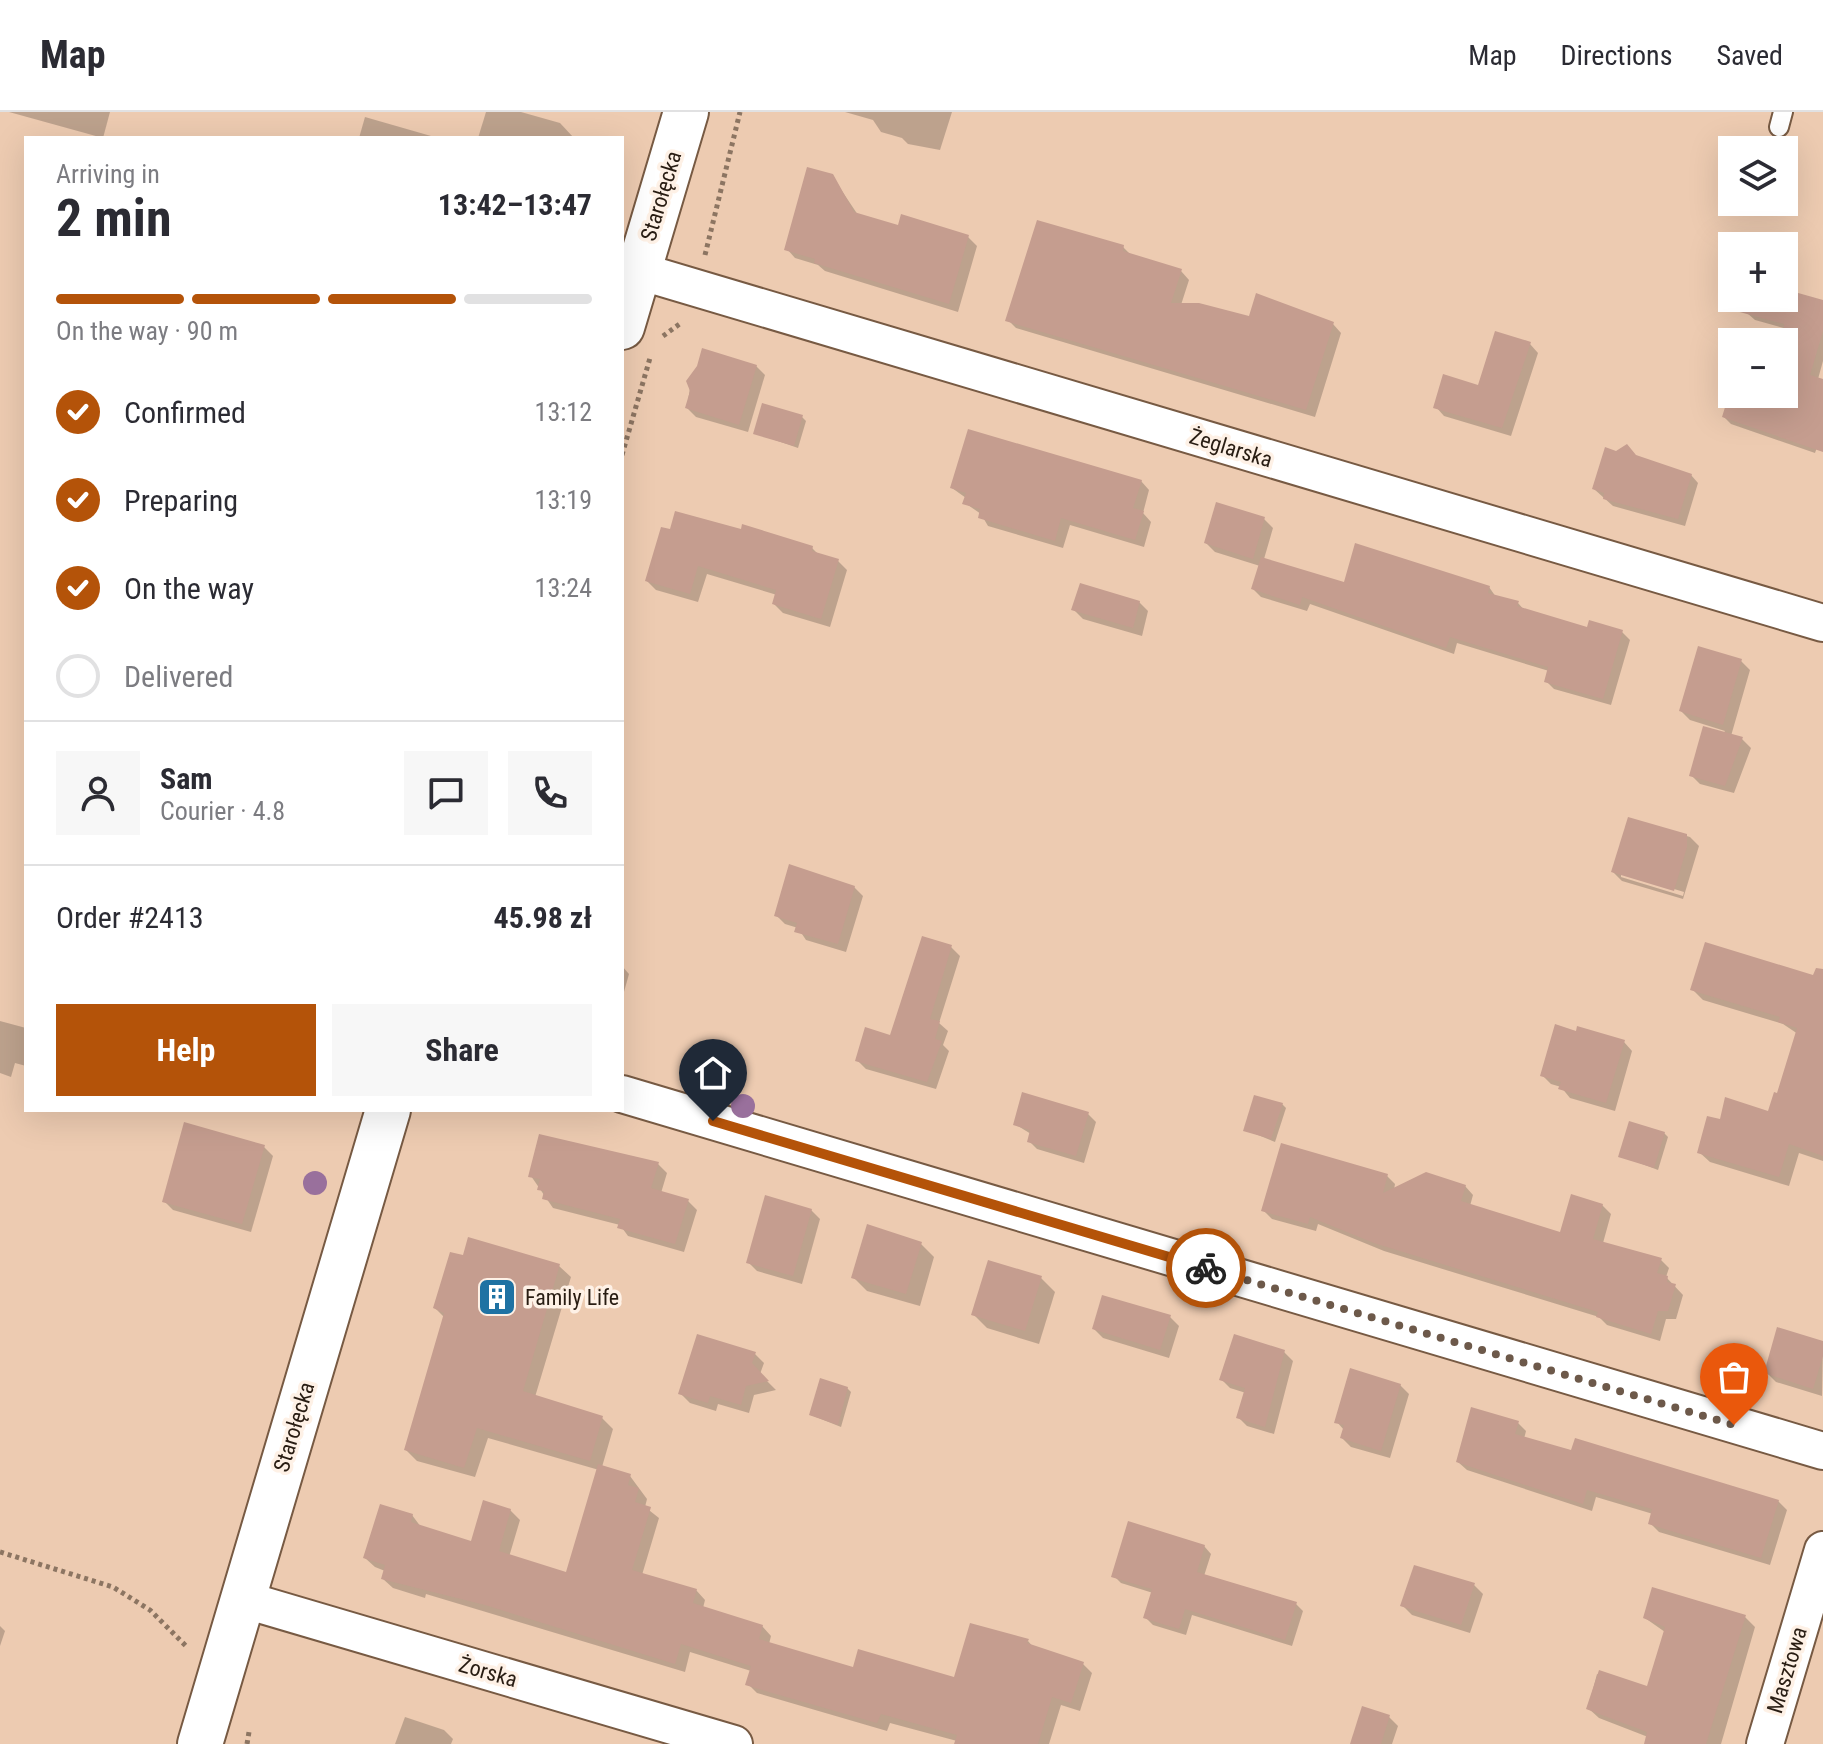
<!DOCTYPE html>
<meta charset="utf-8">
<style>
body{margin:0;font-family:"Roboto Condensed",sans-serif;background:#f7f7f7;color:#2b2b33;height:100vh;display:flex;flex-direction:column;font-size:30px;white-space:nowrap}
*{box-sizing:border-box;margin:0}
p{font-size:26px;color:#7c7c81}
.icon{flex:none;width:44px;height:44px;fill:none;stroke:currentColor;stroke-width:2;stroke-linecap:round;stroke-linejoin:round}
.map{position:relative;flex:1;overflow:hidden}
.drawer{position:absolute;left:24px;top:24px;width:600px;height:976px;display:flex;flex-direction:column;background:#fff;border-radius:0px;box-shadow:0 8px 32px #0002}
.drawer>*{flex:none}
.buttons{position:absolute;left:1718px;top:24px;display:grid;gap:16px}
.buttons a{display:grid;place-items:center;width:80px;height:80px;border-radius:0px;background:#fff;box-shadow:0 8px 32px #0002;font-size:40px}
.pin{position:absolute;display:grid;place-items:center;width:68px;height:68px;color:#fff;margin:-82px -34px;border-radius:50% 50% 50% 0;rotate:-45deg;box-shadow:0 0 8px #0007}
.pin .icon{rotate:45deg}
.courier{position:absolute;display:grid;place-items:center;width:80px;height:80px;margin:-40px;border:6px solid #b45309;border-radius:50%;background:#fff;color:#222;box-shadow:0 2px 10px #0007}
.overview em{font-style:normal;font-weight:700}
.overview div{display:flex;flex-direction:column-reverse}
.overview{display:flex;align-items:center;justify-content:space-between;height:136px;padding:0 32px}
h1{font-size:52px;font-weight:700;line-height:60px}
.bar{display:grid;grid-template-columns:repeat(4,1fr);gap:12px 8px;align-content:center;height:96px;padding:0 32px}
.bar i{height:10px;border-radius:6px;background:#e1e1e2}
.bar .active{background:#b45309}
.bar p{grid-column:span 4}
.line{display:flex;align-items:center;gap:20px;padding:0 32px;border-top:2px solid #e1e1e2}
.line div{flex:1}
.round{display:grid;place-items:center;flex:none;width:84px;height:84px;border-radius:0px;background:#f7f7f7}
ol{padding:0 32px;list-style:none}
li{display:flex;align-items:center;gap:24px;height:88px}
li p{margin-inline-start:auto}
li .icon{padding:8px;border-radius:50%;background:#b45309;color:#fff;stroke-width:4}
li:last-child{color:#7c7c81}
li i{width:44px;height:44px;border:4px solid #e1e1e2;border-radius:50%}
.primary-button{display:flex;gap:16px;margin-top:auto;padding:16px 32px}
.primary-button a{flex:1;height:92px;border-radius:0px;background:#b45309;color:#fff;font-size:32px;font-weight:700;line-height:92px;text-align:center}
.primary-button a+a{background:#f7f7f7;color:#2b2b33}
header{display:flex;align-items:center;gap:48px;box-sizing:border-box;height:112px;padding:0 40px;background:#fff;border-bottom:2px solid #e1e1e2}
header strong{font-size:38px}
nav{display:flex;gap:44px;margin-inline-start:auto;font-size:28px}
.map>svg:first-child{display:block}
.shadow{fill:#0003;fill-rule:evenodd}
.building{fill:#c59d8f}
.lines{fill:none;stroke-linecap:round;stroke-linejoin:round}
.service-casing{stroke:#775a43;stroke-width:22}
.minor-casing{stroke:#775a43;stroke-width:40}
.tertiary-casing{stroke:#775a43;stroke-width:48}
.path{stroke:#8c7562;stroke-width:5;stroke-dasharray:4 4;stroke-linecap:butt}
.service{stroke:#fff;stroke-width:18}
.minor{stroke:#fff;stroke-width:36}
.tertiary{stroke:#fff;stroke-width:44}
.tree{fill:#99709c}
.done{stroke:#6d594a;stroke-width:8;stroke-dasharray:0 14.4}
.route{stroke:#b45309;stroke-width:10}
.labels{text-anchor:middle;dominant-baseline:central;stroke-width:7;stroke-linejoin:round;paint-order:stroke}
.street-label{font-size:22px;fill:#281c12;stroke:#fef1e6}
.poi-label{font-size:22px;fill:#281c12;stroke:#fef1e6;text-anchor:start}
</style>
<header>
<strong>Map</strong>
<nav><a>Map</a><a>Directions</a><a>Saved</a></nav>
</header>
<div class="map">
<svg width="1823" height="1632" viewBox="0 0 1823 1632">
<rect width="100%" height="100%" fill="#edcbb1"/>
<!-- shadow -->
<g class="shadow">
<polygon points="9,0 110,0 103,26"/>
<polygon points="486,0 521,0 560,11 574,26 478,26"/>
<polygon points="845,0 952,0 940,38 908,32 902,26 881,20 873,8"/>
<polygon points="365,5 438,26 359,26"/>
<polygon points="832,64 858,103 899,115 968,125 977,134 958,200 825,159 818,153 795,146 787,137"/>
<polygon points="1123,135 1132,144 1181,159 1189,168 1181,193 1251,207 1333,212 1341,221 1315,305 1016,216 1008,208"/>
<polygon points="1784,177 1823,190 1823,249 1818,267 1823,269 1823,318 1815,341 1731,312 1724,305 1784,282 1784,237 1791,218 1755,208 1747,201 1751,186 1784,186"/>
<polygon points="1530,232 1538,241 1511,324 1444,304 1436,295 1480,275"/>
<polygon points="756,254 765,263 748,320 696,305 687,296 692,262"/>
<polygon points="802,305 806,309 798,336 755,321"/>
<polygon points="1636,345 1691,363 1698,371 1685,414 1613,394 1594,377"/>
<polygon points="1141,369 1149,378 1143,401 1151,410 1144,435 1070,413 1063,436 988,414 981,402 965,391 966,386 952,376"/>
<polygon points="1264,407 1273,416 1264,447 1345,473 1489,475 1496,485 1518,491 1525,499 1589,518 1622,520 1630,528 1611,593 1554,577 1546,569 1549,559 1457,531 1454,542 1310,492 1307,499 1261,485 1253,477 1260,454 1215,440 1206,431"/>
<polygon points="671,420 812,436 820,444 838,449 847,458 830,515 783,501 774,492 777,483 707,462 698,490 656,478 647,469"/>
<polygon points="1139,490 1148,499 1142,524 1083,507 1074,498"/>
<polygon points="1741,549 1750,558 1731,624 1742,627 1751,636 1734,681 1700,672 1691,663 1725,619 1690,608 1681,599"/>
<path d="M1629 707 1690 725 1699 734 1683 787 1622 769 1613 760ZM1621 761 1684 780 1683 784 1621 765Z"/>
<polygon points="854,775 863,784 846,840 806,828 798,816 785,812 776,803"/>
<polygon points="924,827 951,835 960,844 939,911 948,919 943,933 949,939 936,977 866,957 857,948 891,926"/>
<polygon points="622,854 629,862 622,887"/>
<polygon points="1823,868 1823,1049 1799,1041 1789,1074 1710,1050 1699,1040 1722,1010 1769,1001 1779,983 1798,922 1783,912 1703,888 1692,877"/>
<polygon points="0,909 26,916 26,954 15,951 11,965 0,961"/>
<polygon points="1624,930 1632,939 1615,999 1570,986 1561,975 1551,972 1542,963"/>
<polygon points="1282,992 1286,996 1275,1030 1246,1018"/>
<polygon points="1088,1002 1096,1010 1084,1051 1037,1037 1029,1029 1031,1022 1015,1012"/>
<polygon points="1664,1021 1668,1025 1658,1058 1621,1044"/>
<polygon points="264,1035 273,1044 251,1120 173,1098 164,1089"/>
<polygon points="658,1052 667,1061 661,1081 688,1089 697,1098 684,1140 628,1124 620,1113 553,1096 531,1064"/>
<polygon points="1387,1064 1395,1072 1394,1078 1465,1074 1473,1083 1470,1094 1562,1122 1602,1093 1611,1102 1603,1131 1661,1148 1669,1156 1666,1165 1683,1183 1676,1207 1666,1207 1660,1229 1607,1213 1599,1205 1384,1139 1318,1112 1316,1119 1272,1107 1263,1098"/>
<polygon points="811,1098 820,1107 802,1172 757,1159 748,1150"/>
<polygon points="469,1128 559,1154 571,1165 535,1285 602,1306 613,1317 602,1355 630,1364 647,1387 645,1395 659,1406 642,1463 696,1478 705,1488 703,1496 762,1514 771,1524 769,1532 854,1558 955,1568 1028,1529 1034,1536 1083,1552 1092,1561 1080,1599 1061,1593 1049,1632 956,1632 957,1629 890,1611 887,1619 757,1581 748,1572 751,1559 690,1540 685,1560 426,1482 425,1486 393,1476 383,1467 385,1459 375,1455 365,1446 412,1403 421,1415 473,1431 510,1398 520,1408 509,1445 567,1462 599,1358 488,1326 475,1365 417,1349 406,1338 445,1206 435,1196 464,1146"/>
<polygon points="920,1131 934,1145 920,1194 867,1179 853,1165"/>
<polygon points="1041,1166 1055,1180 1039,1232 987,1216 973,1202"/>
<polygon points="1170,1205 1179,1214 1169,1246 1103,1226 1094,1217"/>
<polygon points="698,1225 755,1242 764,1251 760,1262 776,1278 754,1283 749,1301 718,1292 716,1299 690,1291 681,1282"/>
<polygon points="1823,1231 1822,1284 1776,1270 1767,1261"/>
<polygon points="1284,1240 1293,1249 1274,1322 1247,1314 1238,1305 1246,1281 1230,1276 1222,1268"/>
<polygon points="1400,1273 1409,1282 1390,1346 1351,1335 1342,1326 1344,1318 1337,1310"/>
<polygon points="847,1276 851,1280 841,1315 811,1303"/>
<polygon points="1518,1311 1526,1319 1524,1327 1778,1389 1787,1398 1770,1453 1659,1420 1650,1411 1653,1402 1596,1385 1592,1399 1467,1358 1458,1350"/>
<polygon points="1204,1434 1211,1442 1204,1464 1296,1492 1303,1499 1292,1534 1192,1503 1186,1523 1153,1513 1146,1506 1153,1481 1121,1471 1114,1464"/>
<polygon points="1474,1473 1483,1482 1470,1521 1412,1503 1403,1494"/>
<polygon points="1744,1504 1755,1515 1721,1632 1646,1632 1648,1625 1599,1606 1588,1596 1597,1562 1648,1577 1665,1520 1645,1506"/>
<polygon points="0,1514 5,1519 0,1534"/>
<polygon points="405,1605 444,1618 453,1627 451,1632 395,1632"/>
<polygon points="1389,1605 1398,1614 1392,1632 1352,1632"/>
</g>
<!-- building -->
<g class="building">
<polygon points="807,55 833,62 854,100 898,113 901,102 969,123 949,192 814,151 815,147 784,138"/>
<polygon points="1037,108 1124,133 1123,139 1182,157 1171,191 1199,191 1249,204 1256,181 1334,210 1306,298 1005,209"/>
<polygon points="1784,177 1823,188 1823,219 1810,263 1823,267 1823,340 1722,305 1730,279 1784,282 1784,212 1725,196 1726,186 1784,186"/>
<polygon points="1495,219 1531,230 1502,316 1433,296 1443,262 1478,273"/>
<polygon points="702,236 757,253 739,313 685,296 690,279 686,269 697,254"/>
<polygon points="762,291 803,303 794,334 753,322"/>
<polygon points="968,317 1142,368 1133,396 1144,399 1135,428 1061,406 1055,429 978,406 980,397 962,392 966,381 950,376"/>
<polygon points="1627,332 1636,343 1692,362 1678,407 1603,387 1604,381 1592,377 1605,335 1616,339"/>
<polygon points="1216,390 1265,405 1253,447 1204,431"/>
<polygon points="675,399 741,417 742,412 813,434 812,439 839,447 821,507 772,492 776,478 698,454 690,482 645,469 661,415 670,417"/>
<polygon points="1355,431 1490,474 1488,481 1519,489 1517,494 1587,515 1589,508 1623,518 1603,587 1544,570 1548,555 1450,525 1446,536 1302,485 1300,493 1251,477 1261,445 1344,470"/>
<polygon points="1080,471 1140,489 1133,516 1071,498"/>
<polygon points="1698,534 1742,547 1723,613 1679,599"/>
<polygon points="1703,614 1743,625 1725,674 1689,664"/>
<polygon points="1628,705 1687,722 1687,735 1674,779 1611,760"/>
<polygon points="789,752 855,774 838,832 794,820 797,811 774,804"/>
<polygon points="922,824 952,833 930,907 940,909 935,927 942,929 927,970 855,949 865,915 890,923"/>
<polygon points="1705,830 1813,863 1816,856 1823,857 1823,1044 1789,1032 1779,1065 1697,1041 1707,1004 1720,1007 1725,985 1768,999 1774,980 1777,981 1797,916 1778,910 1780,905 1690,878"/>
<polygon points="1555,912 1576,919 1577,914 1625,928 1606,991 1558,977 1561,970 1540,964"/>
<polygon points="1022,980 1089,1000 1076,1044 1027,1030 1030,1018 1013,1013"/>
<polygon points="1254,983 1283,991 1271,1027 1243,1019"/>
<polygon points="1629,1009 1665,1020 1654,1056 1618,1045"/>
<polygon points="184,1010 265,1033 242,1112 162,1090"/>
<polygon points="539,1022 659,1050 651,1076 689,1087 675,1132 617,1116 620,1107 542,1087 544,1079 537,1078 540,1067 528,1065"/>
<polygon points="1281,1031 1388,1062 1383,1081 1426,1060 1466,1073 1461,1089 1560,1120 1571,1082 1603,1092 1593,1127 1662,1146 1657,1161 1668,1164 1667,1170 1676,1172 1668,1199 1658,1199 1651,1222 1596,1205 1598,1200 1374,1131 1310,1105 1308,1112 1261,1099"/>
<polygon points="765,1083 812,1097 793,1164 746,1151"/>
<polygon points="867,1112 922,1130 906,1182 851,1166"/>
<polygon points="468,1125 560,1152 523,1279 603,1304 590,1349 477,1316 464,1356 404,1338 444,1201 433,1196 450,1140 463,1143"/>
<polygon points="988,1148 1042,1164 1025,1219 971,1203"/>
<polygon points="1102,1183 1171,1203 1160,1238 1092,1217"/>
<polygon points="1777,1215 1823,1229 1823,1244 1813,1277 1764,1261"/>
<polygon points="697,1222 756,1240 752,1251 769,1269 746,1274 741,1293 710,1284 708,1291 678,1282"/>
<polygon points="1234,1222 1285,1238 1265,1315 1236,1306 1245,1276 1219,1268"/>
<polygon points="1350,1256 1401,1272 1381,1339 1340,1326 1344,1313 1334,1311"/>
<polygon points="820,1266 848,1275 838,1313 809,1303"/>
<polygon points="1471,1295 1519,1309 1515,1322 1571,1338 1575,1326 1779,1388 1761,1446 1648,1412 1652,1397 1587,1378 1583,1392 1456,1350"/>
<polygon points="598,1352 631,1362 628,1373 639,1376 635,1390 651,1395 632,1458 697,1477 693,1491 763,1513 759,1527 853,1555 858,1537 954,1565 970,1511 1029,1527 1027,1531 1084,1550 1071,1591 1052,1585 1038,1632 954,1632 957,1623 881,1602 877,1611 745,1573 751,1554 681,1532 675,1552 485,1493 381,1467 385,1453 363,1446 380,1392 413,1402 411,1410 471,1429 483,1388 511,1397 499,1439 566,1460"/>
<polygon points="1128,1409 1205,1433 1197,1460 1297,1490 1285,1528 1185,1497 1179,1517 1143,1506 1152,1477 1111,1465"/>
<polygon points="1414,1453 1475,1471 1461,1513 1400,1494"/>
<polygon points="1652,1475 1746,1503 1706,1632 1644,1632 1647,1620 1586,1597 1599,1558 1647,1574 1665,1515 1643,1506"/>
<polygon points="1362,1594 1390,1603 1381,1632 1350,1632"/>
</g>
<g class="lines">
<defs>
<polyline id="service" points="1779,15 1783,0"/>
<g id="minor">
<polyline points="639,159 1823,511"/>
<polyline points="622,982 1823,1339"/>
<polyline points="242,1487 734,1632"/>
<polyline points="1765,1632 1823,1438"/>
</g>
<g id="tertiary">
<polyline points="622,215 686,0"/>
<polyline points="200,1632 388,998"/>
</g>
</defs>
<!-- service casing -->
<use href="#service" class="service-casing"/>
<!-- minor casing -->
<use href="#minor" class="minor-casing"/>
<!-- tertiary casing -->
<use href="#tertiary" class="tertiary-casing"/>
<!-- path -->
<g class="path">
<polyline points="705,143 740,0"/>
<polyline points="663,224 681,211"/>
<polyline points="622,343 650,246"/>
<polyline points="0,1440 113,1475 150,1498 187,1535"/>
<polyline points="247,1632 249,1620"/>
</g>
<!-- service -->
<use href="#service" class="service"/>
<!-- minor -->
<use href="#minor" class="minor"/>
<!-- tertiary -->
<use href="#tertiary" class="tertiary"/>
</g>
<!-- trees -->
<g class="tree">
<circle cx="743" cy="994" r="12"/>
<circle cx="315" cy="1071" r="12"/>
</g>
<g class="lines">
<!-- done -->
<polyline class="done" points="1206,1156 1734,1313"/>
<!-- route -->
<polyline class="route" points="713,1009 1206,1156"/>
</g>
<!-- icons -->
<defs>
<symbol id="building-square" viewBox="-11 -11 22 22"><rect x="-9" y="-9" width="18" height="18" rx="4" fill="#1f72a3" stroke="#fef1e6"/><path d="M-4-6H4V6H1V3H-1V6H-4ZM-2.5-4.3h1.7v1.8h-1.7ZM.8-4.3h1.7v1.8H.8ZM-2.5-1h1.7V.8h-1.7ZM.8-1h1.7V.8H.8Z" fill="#fff"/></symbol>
</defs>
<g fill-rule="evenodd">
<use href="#building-square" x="475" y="1163" width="44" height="44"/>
</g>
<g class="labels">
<!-- street labels -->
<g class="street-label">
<text transform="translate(661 84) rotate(-73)">Starołęcka</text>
<text transform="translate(1231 336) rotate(17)">Żeglarska</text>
<text transform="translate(294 1315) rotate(-73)">Starołęcka</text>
<text transform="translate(1787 1558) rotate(-73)">Masztowa</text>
<text transform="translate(488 1560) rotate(16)">Żorska</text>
</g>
<!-- poi labels -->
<g class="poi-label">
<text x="525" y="1185">Family Life</text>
</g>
</g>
</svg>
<div class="buttons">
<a><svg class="icon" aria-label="layers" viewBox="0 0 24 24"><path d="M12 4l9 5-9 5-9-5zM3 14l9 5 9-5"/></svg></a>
<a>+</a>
<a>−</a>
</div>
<div class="pin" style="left:1734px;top:1313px;background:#ea580c"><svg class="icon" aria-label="bag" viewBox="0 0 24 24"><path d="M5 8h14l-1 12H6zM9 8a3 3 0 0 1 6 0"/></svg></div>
<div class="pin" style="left:713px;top:1009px;background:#1f2937"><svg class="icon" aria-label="home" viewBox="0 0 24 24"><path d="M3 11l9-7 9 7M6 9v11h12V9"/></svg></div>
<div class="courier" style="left:1206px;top:1156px"><svg class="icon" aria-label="bike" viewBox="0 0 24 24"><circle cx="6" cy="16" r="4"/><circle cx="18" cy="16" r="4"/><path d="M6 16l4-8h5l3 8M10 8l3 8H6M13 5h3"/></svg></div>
<section class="drawer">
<div class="overview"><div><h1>2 min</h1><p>Arriving in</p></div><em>13:42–13:47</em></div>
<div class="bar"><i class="active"></i><i class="active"></i><i class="active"></i><i></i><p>On the way · 90 m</p></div>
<ol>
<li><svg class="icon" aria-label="check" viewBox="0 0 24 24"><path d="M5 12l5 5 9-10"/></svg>Confirmed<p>13:12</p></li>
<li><svg class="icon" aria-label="check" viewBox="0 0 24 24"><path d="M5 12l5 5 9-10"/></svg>Preparing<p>13:19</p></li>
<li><svg class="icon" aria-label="check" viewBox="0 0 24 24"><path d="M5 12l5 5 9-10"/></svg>On the way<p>13:24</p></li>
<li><i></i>Delivered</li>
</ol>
<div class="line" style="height:144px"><a class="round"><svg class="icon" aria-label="person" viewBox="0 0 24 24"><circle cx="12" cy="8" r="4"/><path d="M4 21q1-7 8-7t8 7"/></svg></a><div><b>Sam</b><p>Courier · 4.8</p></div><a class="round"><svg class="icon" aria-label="chat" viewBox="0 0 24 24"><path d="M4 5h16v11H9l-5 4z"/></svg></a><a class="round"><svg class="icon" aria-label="phone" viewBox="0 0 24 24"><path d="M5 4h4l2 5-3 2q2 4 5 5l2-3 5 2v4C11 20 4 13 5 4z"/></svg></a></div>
<div class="line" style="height:104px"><div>Order #2413</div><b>45.98 zł</b></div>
<div class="primary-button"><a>Help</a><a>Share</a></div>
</section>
</div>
